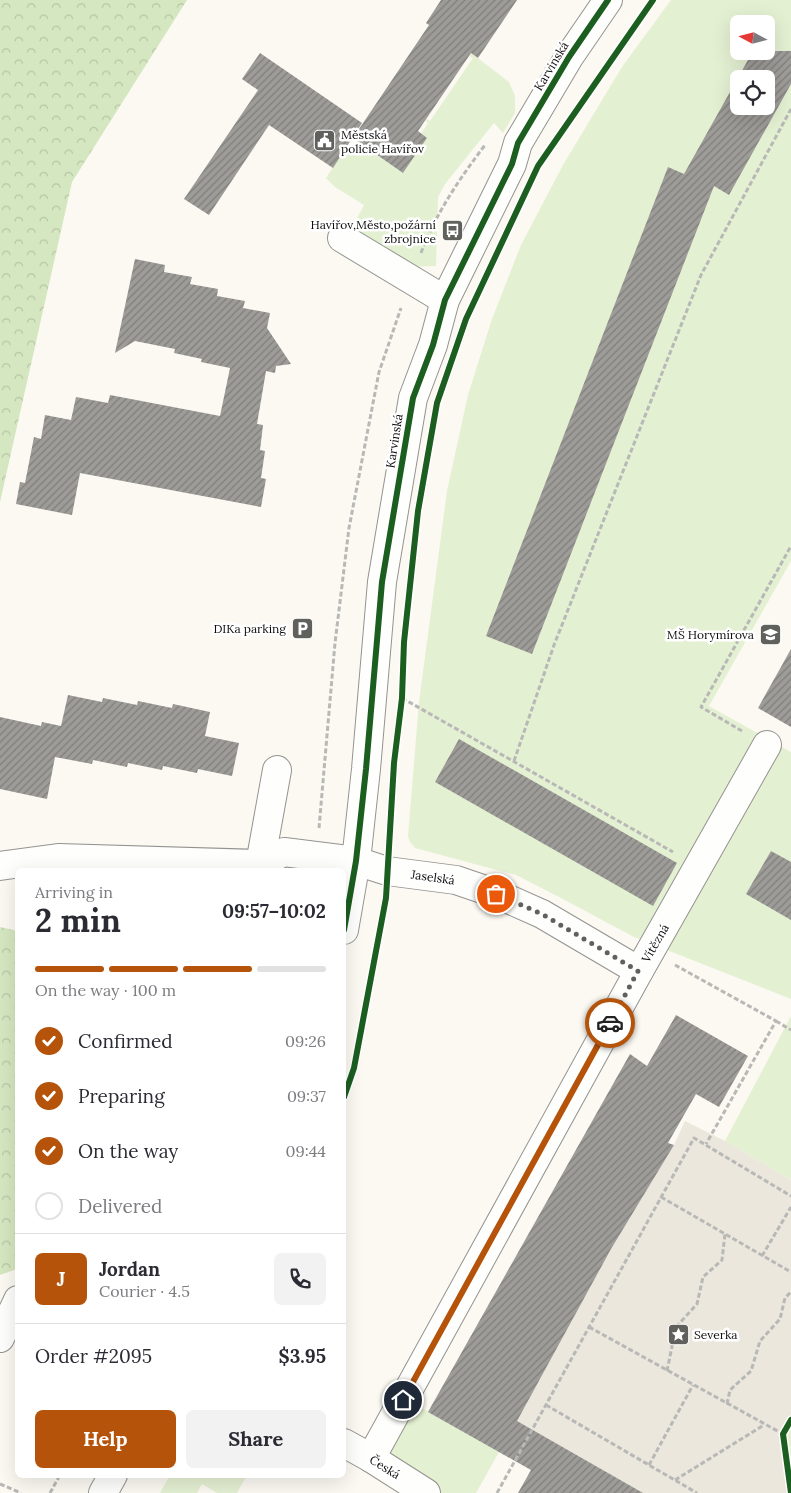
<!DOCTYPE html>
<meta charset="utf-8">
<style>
body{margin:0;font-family:Lora,serif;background:#f2f2f3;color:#2b2b33;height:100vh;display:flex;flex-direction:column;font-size:19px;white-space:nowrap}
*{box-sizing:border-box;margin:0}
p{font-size:16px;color:#7c7c81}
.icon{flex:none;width:28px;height:28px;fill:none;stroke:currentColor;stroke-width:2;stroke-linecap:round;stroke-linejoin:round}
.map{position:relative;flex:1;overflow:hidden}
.panel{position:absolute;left:15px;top:868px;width:331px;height:610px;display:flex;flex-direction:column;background:#fff;border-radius:8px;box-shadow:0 5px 20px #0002}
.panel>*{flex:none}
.needle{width:32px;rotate:277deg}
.controls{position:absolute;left:730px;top:15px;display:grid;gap:10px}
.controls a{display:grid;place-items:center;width:45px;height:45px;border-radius:8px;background:#fff;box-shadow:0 5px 20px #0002;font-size:25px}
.pin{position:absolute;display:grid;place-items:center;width:42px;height:42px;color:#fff;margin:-21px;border:2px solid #fff;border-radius:50%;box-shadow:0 1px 5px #0007}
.courier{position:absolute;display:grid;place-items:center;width:50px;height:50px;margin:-25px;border:4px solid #b45309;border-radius:50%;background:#fff;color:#222;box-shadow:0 1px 6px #0007}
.head em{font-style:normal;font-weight:800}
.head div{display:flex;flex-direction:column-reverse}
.head{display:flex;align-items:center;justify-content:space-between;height:85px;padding:0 20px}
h1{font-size:32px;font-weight:800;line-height:38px}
.bar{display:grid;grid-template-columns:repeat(4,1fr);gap:8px 5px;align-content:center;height:60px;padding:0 20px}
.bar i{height:6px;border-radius:4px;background:#e1e1e2}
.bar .current{background:#b45309}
.bar p{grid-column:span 4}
.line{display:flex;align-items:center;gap:12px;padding:0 20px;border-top:1px solid #e1e1e2}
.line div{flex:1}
.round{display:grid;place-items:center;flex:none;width:52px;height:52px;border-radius:8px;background:#f2f2f3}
ol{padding:0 20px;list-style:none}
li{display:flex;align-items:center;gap:15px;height:55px}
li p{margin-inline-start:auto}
li .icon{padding:5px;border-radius:50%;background:#b45309;color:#fff;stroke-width:4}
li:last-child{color:#7c7c81}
li i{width:28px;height:28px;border:2px solid #e1e1e2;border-radius:50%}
.action{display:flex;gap:10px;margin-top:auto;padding:10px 20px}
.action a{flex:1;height:58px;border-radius:8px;background:#b45309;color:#fff;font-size:20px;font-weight:800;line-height:58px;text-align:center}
.action a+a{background:#f2f2f3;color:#2b2b33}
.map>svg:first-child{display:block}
.green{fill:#e4f0d2;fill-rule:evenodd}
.forest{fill:url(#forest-crowns)}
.plaza{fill:#ebe7dd}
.building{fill:url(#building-hatch);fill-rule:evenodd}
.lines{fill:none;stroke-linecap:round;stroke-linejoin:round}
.minor-casing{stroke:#949390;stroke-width:30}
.path{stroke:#b8b8b6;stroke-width:3;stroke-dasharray:5 2.5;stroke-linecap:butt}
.minor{stroke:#fefefd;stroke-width:28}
.cycleway-casing{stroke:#fff;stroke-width:9}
.cycleway{stroke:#1b5e20;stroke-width:6}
.done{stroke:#60605d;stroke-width:5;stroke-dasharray:0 9}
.route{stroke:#b45309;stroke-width:6}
.labels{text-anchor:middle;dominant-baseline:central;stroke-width:5;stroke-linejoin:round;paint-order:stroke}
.street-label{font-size:12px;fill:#0d0d0d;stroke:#fff}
.poi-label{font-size:12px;fill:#0d0d0d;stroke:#fff;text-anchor:end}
</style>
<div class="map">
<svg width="791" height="1493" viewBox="0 0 791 1493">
<defs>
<pattern id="forest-crowns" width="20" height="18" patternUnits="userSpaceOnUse" patternTransform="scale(1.25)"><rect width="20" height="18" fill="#d5e7c0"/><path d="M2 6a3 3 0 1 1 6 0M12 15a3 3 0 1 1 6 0" fill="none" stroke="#b6c5a4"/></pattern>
<pattern id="building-hatch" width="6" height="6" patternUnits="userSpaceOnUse" patternTransform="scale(1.25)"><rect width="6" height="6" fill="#9e9c98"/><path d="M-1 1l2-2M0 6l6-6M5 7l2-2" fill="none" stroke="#7f7e7a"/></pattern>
</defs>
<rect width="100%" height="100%" fill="#fbf9f2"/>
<!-- green -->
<g class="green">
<path d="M671 0H791V561L709 706 791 752V999L634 937 561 898 516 875 415 848 410 842 408 836 419 702 447 491 468 395 492 319 521 245 563 165 622 67ZM739 24H766V51H739ZM739 79H766V106H739Z"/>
<polygon points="471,53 509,82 515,96 515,113 503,133 494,123 445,184 438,197 436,266 410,267 351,230 364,205 335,187 326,178 347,146 357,152 362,145 404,172 427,138 421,134 428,123 425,120 427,119 430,121 473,58 469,56"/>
<polygon points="791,1016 791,1180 725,1141"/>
<polygon points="406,1399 499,1452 476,1493 435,1493 379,1455"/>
<polygon points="791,1420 791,1493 783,1434"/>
<polygon points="170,1475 247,1475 237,1493 217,1493 202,1484 197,1493 160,1493"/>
</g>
<!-- forest -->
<g class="forest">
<polygon points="0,0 187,0 72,182 0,502"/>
<polygon points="0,927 18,931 17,1269 0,1275"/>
</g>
<!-- plaza -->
<polygon class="plaza" points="685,1121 725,1141 791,1180 791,1420 783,1434 791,1493 643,1493 532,1469 499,1452 611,1249 674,1145"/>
<!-- building -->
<g class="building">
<polygon points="441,0 517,0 478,58 471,53 418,131 427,138 403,173 353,138 429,25 426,23"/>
<path d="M753 51H791V84L729 195 714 186 532 654 486 636 668 167 684 174ZM739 79H766V106H739Z"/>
<polygon points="260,53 362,123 333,168 269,125 209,215 184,199 258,90 242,79"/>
<polygon points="135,259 165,265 164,272 192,277 190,284 218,289 217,296 245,301 243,308 270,313 267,328 291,364 276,366 275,373 266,371 257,424 263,425 260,450 265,451 261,478 266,479 261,507 80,473 72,515 16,504 20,482 25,483 34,437 41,439 45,415 71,420 76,397 108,403 110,395 220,416 230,368 201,362 202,359 174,353 175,349 135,341 115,353"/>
<polygon points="791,649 791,727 758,708"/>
<polygon points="68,695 102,702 103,698 137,705 138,701 172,708 173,704 210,712 205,736 239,743 232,776 198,769 197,773 163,766 162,770 128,763 127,767 93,760 92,764 55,757 47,799 0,789 0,717 41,726 42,722 61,726"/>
<polygon points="459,739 677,863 653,906 435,782"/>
<polygon points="771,851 791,862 791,920 746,894"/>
<polygon points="676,1015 748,1056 719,1107 696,1094 668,1143 674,1145 611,1249 517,1421 643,1493 518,1493 531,1470 428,1412 630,1054 647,1066"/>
</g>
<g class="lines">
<defs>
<g id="minor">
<polyline points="342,238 445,300"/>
<polyline points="260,864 277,770"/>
<polyline points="0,866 58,858 260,864 284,852 356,861 387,871 456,880 497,894 542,914 639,971"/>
<polyline points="344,930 356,861 366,769 382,582 413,398 433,345 445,300 512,164 518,143 569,57 608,0"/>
<polyline points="0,1338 18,1300"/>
<polyline points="344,1443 371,1458 426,1493"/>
<polyline points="371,1458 639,971 767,745"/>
<polyline points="103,1493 113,1475"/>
</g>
</defs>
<!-- minor casing -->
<use href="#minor" class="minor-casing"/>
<!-- path -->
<g class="path">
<path d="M421 253C436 213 460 178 485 145"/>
<polyline points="402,698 673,852"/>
<polyline points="742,731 701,707 791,546"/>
<polyline points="514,761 554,645 701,275 791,109"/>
<polyline points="319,828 335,643 349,528 379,372 401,308"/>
<polyline points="675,965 776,1021 706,1144"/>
<polyline points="776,1021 791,1030"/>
<polyline points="661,1197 791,1272"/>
<polyline points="762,1256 791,1207"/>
<polyline points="589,1327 783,1434"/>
<polyline points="667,1371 676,1327 697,1304 703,1277 722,1260 725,1234"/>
<polyline points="727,1404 730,1390 751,1371 760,1341 780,1319 785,1298 791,1292"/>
<polyline points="546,1405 697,1493"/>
<polyline points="649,1465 693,1385"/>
<polyline points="675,1480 764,1425"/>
<polyline points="0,1484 21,1493"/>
<polyline points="50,1493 60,1475"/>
<polyline points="497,1493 694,1138 791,1196"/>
</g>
<!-- minor -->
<use href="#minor" class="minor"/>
<defs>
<g id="cycleway">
<polyline points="344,930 356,861 366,769 382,582 413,398 433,345 445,300 512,164 518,143 569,57 608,0"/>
<polyline points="344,1097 354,1068 386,898 394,763 402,698 404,642 418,511 437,403 466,319 538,166 653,0"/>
<polyline points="791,1493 783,1434 791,1420"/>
</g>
</defs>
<!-- cycleway casing -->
<use href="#cycleway" class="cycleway-casing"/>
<!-- cycleway -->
<use href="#cycleway" class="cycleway"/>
</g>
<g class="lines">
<!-- done -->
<polyline class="done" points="496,894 542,914 638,971 610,1023"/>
<!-- route -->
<polyline class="route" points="403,1400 610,1023"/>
</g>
<!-- icons -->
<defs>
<symbol id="civic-square" viewBox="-11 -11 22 22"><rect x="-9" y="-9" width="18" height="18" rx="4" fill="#60605d" stroke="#fff"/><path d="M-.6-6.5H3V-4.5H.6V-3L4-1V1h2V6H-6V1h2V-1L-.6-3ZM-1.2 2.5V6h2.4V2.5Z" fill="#fff"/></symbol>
<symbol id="bus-square" viewBox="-11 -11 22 22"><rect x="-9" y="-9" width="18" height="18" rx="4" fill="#60605d" stroke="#fff"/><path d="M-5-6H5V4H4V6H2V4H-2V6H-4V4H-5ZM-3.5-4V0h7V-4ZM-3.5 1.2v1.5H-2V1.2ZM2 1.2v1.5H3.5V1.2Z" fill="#fff"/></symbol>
<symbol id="parking-square" viewBox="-11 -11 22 22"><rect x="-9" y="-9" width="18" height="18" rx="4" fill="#60605d" stroke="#fff"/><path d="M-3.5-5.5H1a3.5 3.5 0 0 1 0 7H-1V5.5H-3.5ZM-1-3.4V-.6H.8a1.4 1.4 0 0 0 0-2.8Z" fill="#fff"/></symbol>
<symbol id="school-square" viewBox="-11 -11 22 22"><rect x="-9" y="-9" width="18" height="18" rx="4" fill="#60605d" stroke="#fff"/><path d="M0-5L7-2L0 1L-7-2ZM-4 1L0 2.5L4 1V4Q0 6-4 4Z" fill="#fff"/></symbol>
<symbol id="sight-square" viewBox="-11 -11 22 22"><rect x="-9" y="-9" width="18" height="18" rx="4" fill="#60605d" stroke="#fff"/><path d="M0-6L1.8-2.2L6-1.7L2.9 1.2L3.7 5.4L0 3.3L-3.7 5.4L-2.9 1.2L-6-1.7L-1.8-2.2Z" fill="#fff"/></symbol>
</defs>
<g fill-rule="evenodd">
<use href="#civic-square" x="312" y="128" width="25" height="25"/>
<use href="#bus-square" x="440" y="218" width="25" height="25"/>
<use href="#parking-square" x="290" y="616" width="25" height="25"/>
<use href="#school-square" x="758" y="622" width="25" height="25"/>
<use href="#sight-square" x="666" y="1322" width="25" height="25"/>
</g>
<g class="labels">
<!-- street labels -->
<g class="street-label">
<text transform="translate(551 66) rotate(-59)">Karvinská</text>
<text transform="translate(394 441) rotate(-81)">Karvinská</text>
<text transform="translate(433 877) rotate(8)">Jaselská</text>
<text transform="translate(655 943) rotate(-60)">Vítězná</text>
<text transform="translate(385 1467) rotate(32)">Česká</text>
</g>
<!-- poi labels -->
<g class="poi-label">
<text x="341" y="134" text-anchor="start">Městská<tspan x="341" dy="14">policie Havířov</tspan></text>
<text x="436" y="224">Havířov,Město,požární<tspan x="436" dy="14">zbrojnice</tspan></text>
<text x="286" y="628">DIKa parking</text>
<text x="754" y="634">MŠ Horymírova</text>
<text x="694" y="1334" text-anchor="start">Severka</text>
</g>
</g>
</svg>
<div class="controls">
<a><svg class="needle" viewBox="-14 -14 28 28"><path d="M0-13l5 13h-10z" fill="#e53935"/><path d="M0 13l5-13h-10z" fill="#7c7c81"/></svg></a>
<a><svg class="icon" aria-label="locate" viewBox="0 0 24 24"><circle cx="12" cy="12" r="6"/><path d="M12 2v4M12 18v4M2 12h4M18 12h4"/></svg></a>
</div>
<div class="pin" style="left:496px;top:894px;background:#ea580c"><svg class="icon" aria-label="bag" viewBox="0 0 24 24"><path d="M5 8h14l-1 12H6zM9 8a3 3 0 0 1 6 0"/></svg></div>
<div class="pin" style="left:403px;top:1400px;background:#1f2937"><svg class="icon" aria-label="home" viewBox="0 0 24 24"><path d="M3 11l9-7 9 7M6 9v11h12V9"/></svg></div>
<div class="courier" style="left:610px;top:1023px"><svg class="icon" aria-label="car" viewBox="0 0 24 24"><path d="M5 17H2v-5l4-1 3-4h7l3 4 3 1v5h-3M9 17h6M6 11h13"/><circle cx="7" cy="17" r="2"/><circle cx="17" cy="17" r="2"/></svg></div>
<section class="panel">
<div class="head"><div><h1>2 min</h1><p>Arriving in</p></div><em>09:57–10:02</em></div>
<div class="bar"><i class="current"></i><i class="current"></i><i class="current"></i><i></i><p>On the way · 100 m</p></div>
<ol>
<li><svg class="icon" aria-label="check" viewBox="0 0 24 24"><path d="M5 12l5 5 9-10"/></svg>Confirmed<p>09:26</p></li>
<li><svg class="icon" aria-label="check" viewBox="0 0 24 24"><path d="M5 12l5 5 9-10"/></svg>Preparing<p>09:37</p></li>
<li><svg class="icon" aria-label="check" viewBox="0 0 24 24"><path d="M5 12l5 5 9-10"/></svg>On the way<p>09:44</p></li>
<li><i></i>Delivered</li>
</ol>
<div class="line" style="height:90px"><b class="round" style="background:#b45309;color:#fff">J</b><div><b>Jordan</b><p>Courier · 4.5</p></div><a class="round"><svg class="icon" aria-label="phone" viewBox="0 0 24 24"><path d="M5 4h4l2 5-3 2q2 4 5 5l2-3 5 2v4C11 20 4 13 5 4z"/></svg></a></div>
<div class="line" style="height:65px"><div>Order #2095</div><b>$3.95</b></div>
<div class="action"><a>Help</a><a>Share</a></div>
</section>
</div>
